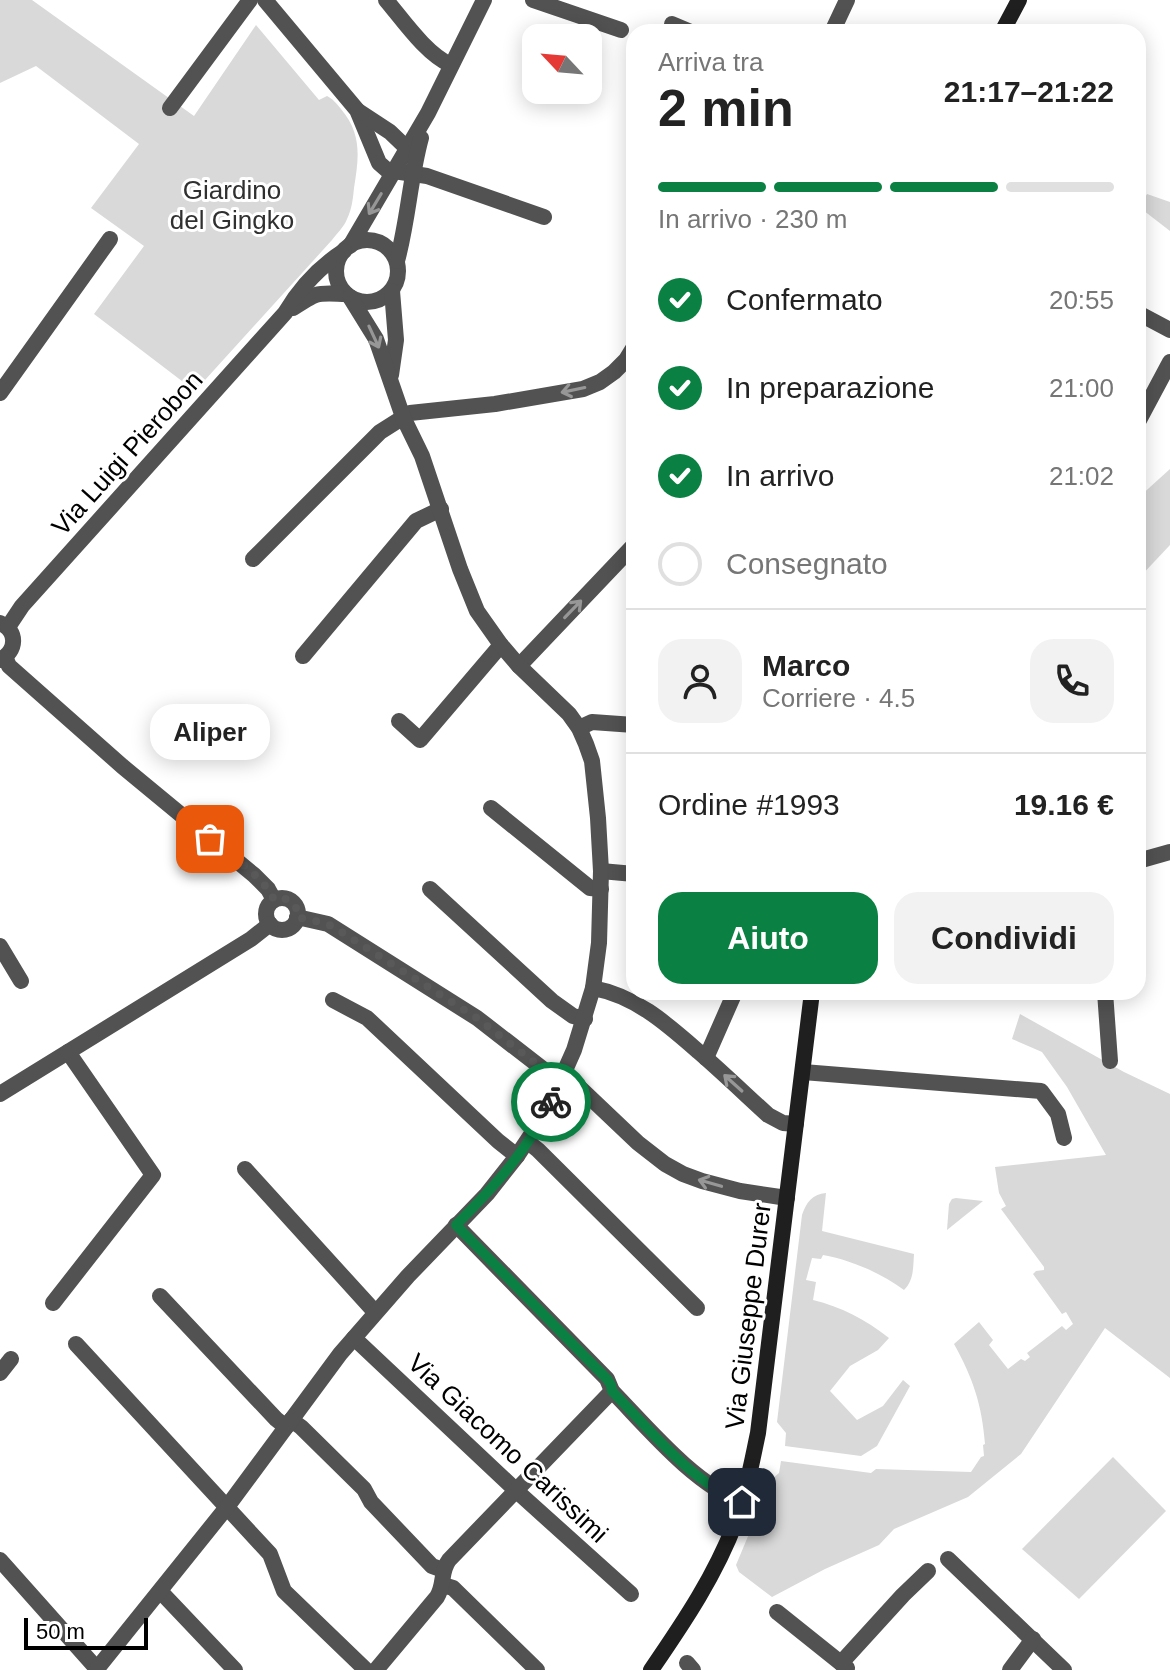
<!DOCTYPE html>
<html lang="it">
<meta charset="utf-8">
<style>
body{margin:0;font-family:Arial,sans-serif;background:#f2f2f2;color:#222;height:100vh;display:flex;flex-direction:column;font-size:30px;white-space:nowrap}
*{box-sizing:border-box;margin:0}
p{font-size:26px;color:#767676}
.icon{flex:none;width:44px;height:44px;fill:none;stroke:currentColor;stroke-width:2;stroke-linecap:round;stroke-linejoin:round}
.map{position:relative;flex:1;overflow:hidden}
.drawer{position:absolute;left:626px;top:24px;width:520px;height:976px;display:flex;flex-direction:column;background:#fff;border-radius:24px;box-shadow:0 4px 20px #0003}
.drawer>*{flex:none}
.needle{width:52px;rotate:296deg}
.controls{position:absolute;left:522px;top:24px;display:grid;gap:16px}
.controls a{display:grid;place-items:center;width:80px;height:80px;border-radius:16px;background:#fff;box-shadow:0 4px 20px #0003;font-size:40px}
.scale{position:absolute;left:24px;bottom:20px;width:124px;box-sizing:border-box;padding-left:8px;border:4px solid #000;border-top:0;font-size:22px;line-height:28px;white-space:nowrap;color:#000;-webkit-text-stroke:6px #fff;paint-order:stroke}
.pin{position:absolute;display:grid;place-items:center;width:68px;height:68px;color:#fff;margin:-34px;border-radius:16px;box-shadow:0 4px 12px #0006}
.courier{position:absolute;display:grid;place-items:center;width:80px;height:80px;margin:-40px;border:6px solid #0b8043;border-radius:50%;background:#fff;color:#222;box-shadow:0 2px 10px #0007}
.bubble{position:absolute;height:56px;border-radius:24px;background:#fff;box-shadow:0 4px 20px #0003;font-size:26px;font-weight:700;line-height:56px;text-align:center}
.head em{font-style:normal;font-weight:700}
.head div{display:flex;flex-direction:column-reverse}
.head{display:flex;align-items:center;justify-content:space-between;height:136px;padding:0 32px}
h1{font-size:52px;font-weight:700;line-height:60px}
.bar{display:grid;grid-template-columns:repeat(4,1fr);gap:12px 8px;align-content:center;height:96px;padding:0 32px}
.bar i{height:10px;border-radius:6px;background:#e0e0e0}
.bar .active{background:#0b8043}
.bar p{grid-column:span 4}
.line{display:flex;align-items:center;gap:20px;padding:0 32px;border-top:2px solid #e0e0e0}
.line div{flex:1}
.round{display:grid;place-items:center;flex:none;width:84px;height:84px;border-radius:24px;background:#f2f2f2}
ol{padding:0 32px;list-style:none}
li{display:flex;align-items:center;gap:24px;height:88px}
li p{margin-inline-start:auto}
li .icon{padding:8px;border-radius:50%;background:#0b8043;color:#fff;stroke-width:4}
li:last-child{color:#767676}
li i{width:44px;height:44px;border:4px solid #e0e0e0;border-radius:50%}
.primary-button{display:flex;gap:16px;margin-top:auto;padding:16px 32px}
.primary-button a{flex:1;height:92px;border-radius:24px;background:#0b8043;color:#fff;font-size:32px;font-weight:700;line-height:92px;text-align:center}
.primary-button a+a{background:#f2f2f2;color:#222}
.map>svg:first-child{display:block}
.green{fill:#d9d9d9}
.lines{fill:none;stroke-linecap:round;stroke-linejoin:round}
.street{stroke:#525252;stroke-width:16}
.secondary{stroke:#1f1f1f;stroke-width:16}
.oneway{stroke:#979797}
.done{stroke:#595959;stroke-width:8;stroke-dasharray:0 14.4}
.route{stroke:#0b8043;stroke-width:10}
.labels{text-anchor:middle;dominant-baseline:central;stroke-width:6;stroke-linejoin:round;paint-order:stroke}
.park-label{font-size:26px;fill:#303030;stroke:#fff}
.street-label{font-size:26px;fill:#000;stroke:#fff}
</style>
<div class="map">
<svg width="1170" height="1670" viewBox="0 0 1170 1670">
<rect width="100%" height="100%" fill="#fff"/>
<!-- green -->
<g class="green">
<path d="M0 0H32L194 116 256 25 319 100 327 96C333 99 336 103 341 109 362 134 359 157 354 188 353 198 352 209 347 219 344 227 337 233 332 240L195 391 94 314 144 246 91 208 139 144 36 66 0 83Z"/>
<polygon points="1147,194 1170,202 1170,231 1139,207"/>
<polygon points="1170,469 1170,545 1138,579 1138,498"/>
<path d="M1020 1014 1124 1072 1170 1094V1378L1105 1328 1021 1454 968 1497 894 1529 879 1545 825 1569 772 1597 739 1572 736 1565 754 1522 765 1485 779 1473 781 1461 871 1473 876 1469 971 1472 981 1457 984 1456 983 1445 985 1444C982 1405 973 1378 954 1344L979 1322 993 1340 989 1345 1008 1369 1021 1359 1025 1361 1030 1357 1027 1353 1062 1326 1066 1330 1073 1324 1066 1312 1062 1314 1033 1274 1036 1271 1044 1270V1267L1001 1209 1006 1206 999 1193 995 1167 1106 1155 1067 1087 1042 1052 1012 1039Z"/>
<path d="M826 1193 822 1231 914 1254C913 1268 914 1280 904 1290 881 1273 851 1260 823 1255L821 1259 812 1258 806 1280 816 1282 813 1300C841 1307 865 1319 889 1338L878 1350 850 1366 830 1391 857 1420 883 1406 903 1380 910 1386 877 1446 861 1456 785 1446 786 1433 777 1422 802 1215C806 1203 812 1194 826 1193Z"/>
<polygon points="956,1198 983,1201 947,1230 949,1204 952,1199"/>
<polygon points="1113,1457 1166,1511 1079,1599 1022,1549"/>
</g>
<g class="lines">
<!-- street -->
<g class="street">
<polyline points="265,0 357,110 379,163 387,170 427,176 544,217"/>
<path d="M386 0C403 20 426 54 451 65"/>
<polyline points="533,0 621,30"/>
<polyline points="672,24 691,32"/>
<polyline points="832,32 847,0"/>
<polyline points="170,108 250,0"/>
<polyline points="358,111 390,132 415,156"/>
<circle cx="367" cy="271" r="31"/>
<polyline points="350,246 428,113 484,0"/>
<path d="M397 261C408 221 410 178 421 138"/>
<path d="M293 308C319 291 316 293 346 294"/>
<polyline points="1138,313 1170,330"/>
<polyline points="391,375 396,340 392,291"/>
<polyline points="0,393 110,239"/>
<polyline points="1138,422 1170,362"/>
<polyline points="253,559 380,432 410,413 495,404 583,389 600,382 614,372 626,360 634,347"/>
<path d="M0 623C18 631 17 651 0 660"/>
<path d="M8 627 22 606 285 313C300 288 319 267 344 251"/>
<polyline points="303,656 416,521 441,509"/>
<polyline points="5,657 9,666 122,766 254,875 268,889 274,900"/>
<polyline points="519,666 634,545"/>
<polyline points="399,721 420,740 501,645"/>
<polyline points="579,728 592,722 634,725"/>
<polyline points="491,808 590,888 601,889"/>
<polyline points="1138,861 1170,852"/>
<polyline points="601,871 634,874"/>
<polyline points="430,889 552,1001 573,1016 585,1019"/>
<circle cx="282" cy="914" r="16"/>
<polyline points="297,917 328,924 477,1018 552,1076 579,1087 638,1143 665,1164 683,1174 702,1181 740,1191 787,1198"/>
<polyline points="0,946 21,981"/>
<path d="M593 988C636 996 667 1024 699 1052 722 1072 745 1094 768 1115L783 1123 796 1124"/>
<polyline points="1105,992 1110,1061"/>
<polyline points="333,1000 367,1018 498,1141 517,1156"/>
<polyline points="706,1058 735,992"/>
<polyline points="803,1072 1041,1091 1058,1114 1064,1138"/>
<polyline points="0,1094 251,939 270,924"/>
<polyline points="528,1142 538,1150 697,1308"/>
<polyline points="245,1169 375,1312"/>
<path d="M456 1225 607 1379 612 1391C648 1428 694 1484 742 1502"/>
<polyline points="160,1296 276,1419 286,1427"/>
<polyline points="53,1303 153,1175 68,1052"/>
<polyline points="354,1338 521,1495 631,1594"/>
<polyline points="76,1344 270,1554 284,1591 366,1670"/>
<polyline points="0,1373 11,1359"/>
<polyline points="291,1420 301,1427 364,1489 371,1502 432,1566 443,1570"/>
<polyline points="948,1559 1064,1670"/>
<polyline points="0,1560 98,1670"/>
<polyline points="443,1585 453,1588 537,1670"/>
<polyline points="160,1591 235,1670"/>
<polyline points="777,1612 847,1668"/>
<polyline points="687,1663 693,1670"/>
<polyline points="841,1663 903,1595 928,1571"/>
<polyline points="96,1670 227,1507 340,1354 408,1276 487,1194 517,1156 547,1111 554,1095 574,1050 593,988 599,943 601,871 598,818 592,761 586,744 579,728 569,714 519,666 501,645 477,611 460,569 422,456 403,417 376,339 350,297"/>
<path d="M376 1670 437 1597C445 1584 440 1572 449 1560L612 1391"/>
<polyline points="1010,1670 1033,1639"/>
</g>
<!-- secondary -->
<g class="secondary">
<polyline points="1002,32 1019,0"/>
<path d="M651 1670C684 1622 717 1573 737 1518 747 1490 752 1461 758 1433L812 992"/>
</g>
</g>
<!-- one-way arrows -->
<defs><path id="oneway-shaft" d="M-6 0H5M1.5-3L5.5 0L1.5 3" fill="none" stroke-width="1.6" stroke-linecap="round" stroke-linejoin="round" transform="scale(2)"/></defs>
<g class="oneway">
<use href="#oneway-shaft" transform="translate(375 204) rotate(121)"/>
<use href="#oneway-shaft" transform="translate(374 337) rotate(65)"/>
<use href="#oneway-shaft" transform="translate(573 390) rotate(168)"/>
<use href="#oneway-shaft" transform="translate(573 609) rotate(-46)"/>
<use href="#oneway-shaft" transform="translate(733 1083) rotate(-138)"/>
<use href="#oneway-shaft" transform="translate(710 1183) rotate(-164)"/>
</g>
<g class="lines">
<!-- done -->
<path class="done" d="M210 839C230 855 264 877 274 900 288 896 298 902 297 917L328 924 343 933 477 1018 552 1076 561 1079 551 1102"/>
<!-- route -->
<path class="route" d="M551 1102C528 1150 493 1188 456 1225L607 1379 611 1385 612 1391C649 1429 692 1483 742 1502"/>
</g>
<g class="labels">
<!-- park labels -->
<g class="park-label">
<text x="232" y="190">Giardino<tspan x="232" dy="30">del Gingko</tspan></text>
</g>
<!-- street labels -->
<g class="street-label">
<text transform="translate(127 453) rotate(-48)">Via Luigi Pierobon</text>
<text transform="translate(748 1316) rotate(-83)">Via Giuseppe Durer</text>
<text transform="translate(508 1448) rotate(43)">Via Giacomo Carissimi</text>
</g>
</g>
</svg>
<div class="controls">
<a><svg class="needle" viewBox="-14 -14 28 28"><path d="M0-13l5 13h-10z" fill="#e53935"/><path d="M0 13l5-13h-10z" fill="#767676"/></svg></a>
</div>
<div class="scale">50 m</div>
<div class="pin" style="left:210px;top:839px;background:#ea580c"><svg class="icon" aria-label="bag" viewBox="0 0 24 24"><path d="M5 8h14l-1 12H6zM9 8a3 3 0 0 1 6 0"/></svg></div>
<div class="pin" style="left:742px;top:1502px;background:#1f2937"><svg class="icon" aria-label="home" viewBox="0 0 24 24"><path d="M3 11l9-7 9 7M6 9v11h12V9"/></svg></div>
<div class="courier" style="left:551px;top:1102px"><svg class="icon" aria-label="bike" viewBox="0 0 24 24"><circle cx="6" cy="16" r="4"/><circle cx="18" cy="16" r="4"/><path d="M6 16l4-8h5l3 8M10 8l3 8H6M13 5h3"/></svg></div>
<div class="bubble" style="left:150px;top:704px;width:120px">Aliper</div>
<section class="drawer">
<div class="head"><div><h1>2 min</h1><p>Arriva tra</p></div><em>21:17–21:22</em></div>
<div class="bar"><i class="active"></i><i class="active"></i><i class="active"></i><i></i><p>In arrivo · 230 m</p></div>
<ol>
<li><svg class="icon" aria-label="check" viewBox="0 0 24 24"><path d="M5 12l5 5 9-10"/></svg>Confermato<p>20:55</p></li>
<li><svg class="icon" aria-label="check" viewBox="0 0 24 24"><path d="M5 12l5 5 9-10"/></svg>In preparazione<p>21:00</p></li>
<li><svg class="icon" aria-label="check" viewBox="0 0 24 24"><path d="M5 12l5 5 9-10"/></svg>In arrivo<p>21:02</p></li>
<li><i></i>Consegnato</li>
</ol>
<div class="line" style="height:144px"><a class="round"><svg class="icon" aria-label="person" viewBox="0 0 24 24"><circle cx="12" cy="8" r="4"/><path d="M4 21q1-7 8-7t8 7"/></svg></a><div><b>Marco</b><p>Corriere · 4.5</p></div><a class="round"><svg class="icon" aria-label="phone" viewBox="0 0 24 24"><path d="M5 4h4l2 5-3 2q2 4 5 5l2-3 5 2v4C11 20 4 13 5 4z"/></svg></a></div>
<div class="line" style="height:104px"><div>Ordine #1993</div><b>19.16 €</b></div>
<div class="primary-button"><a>Aiuto</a><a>Condividi</a></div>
</section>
</div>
